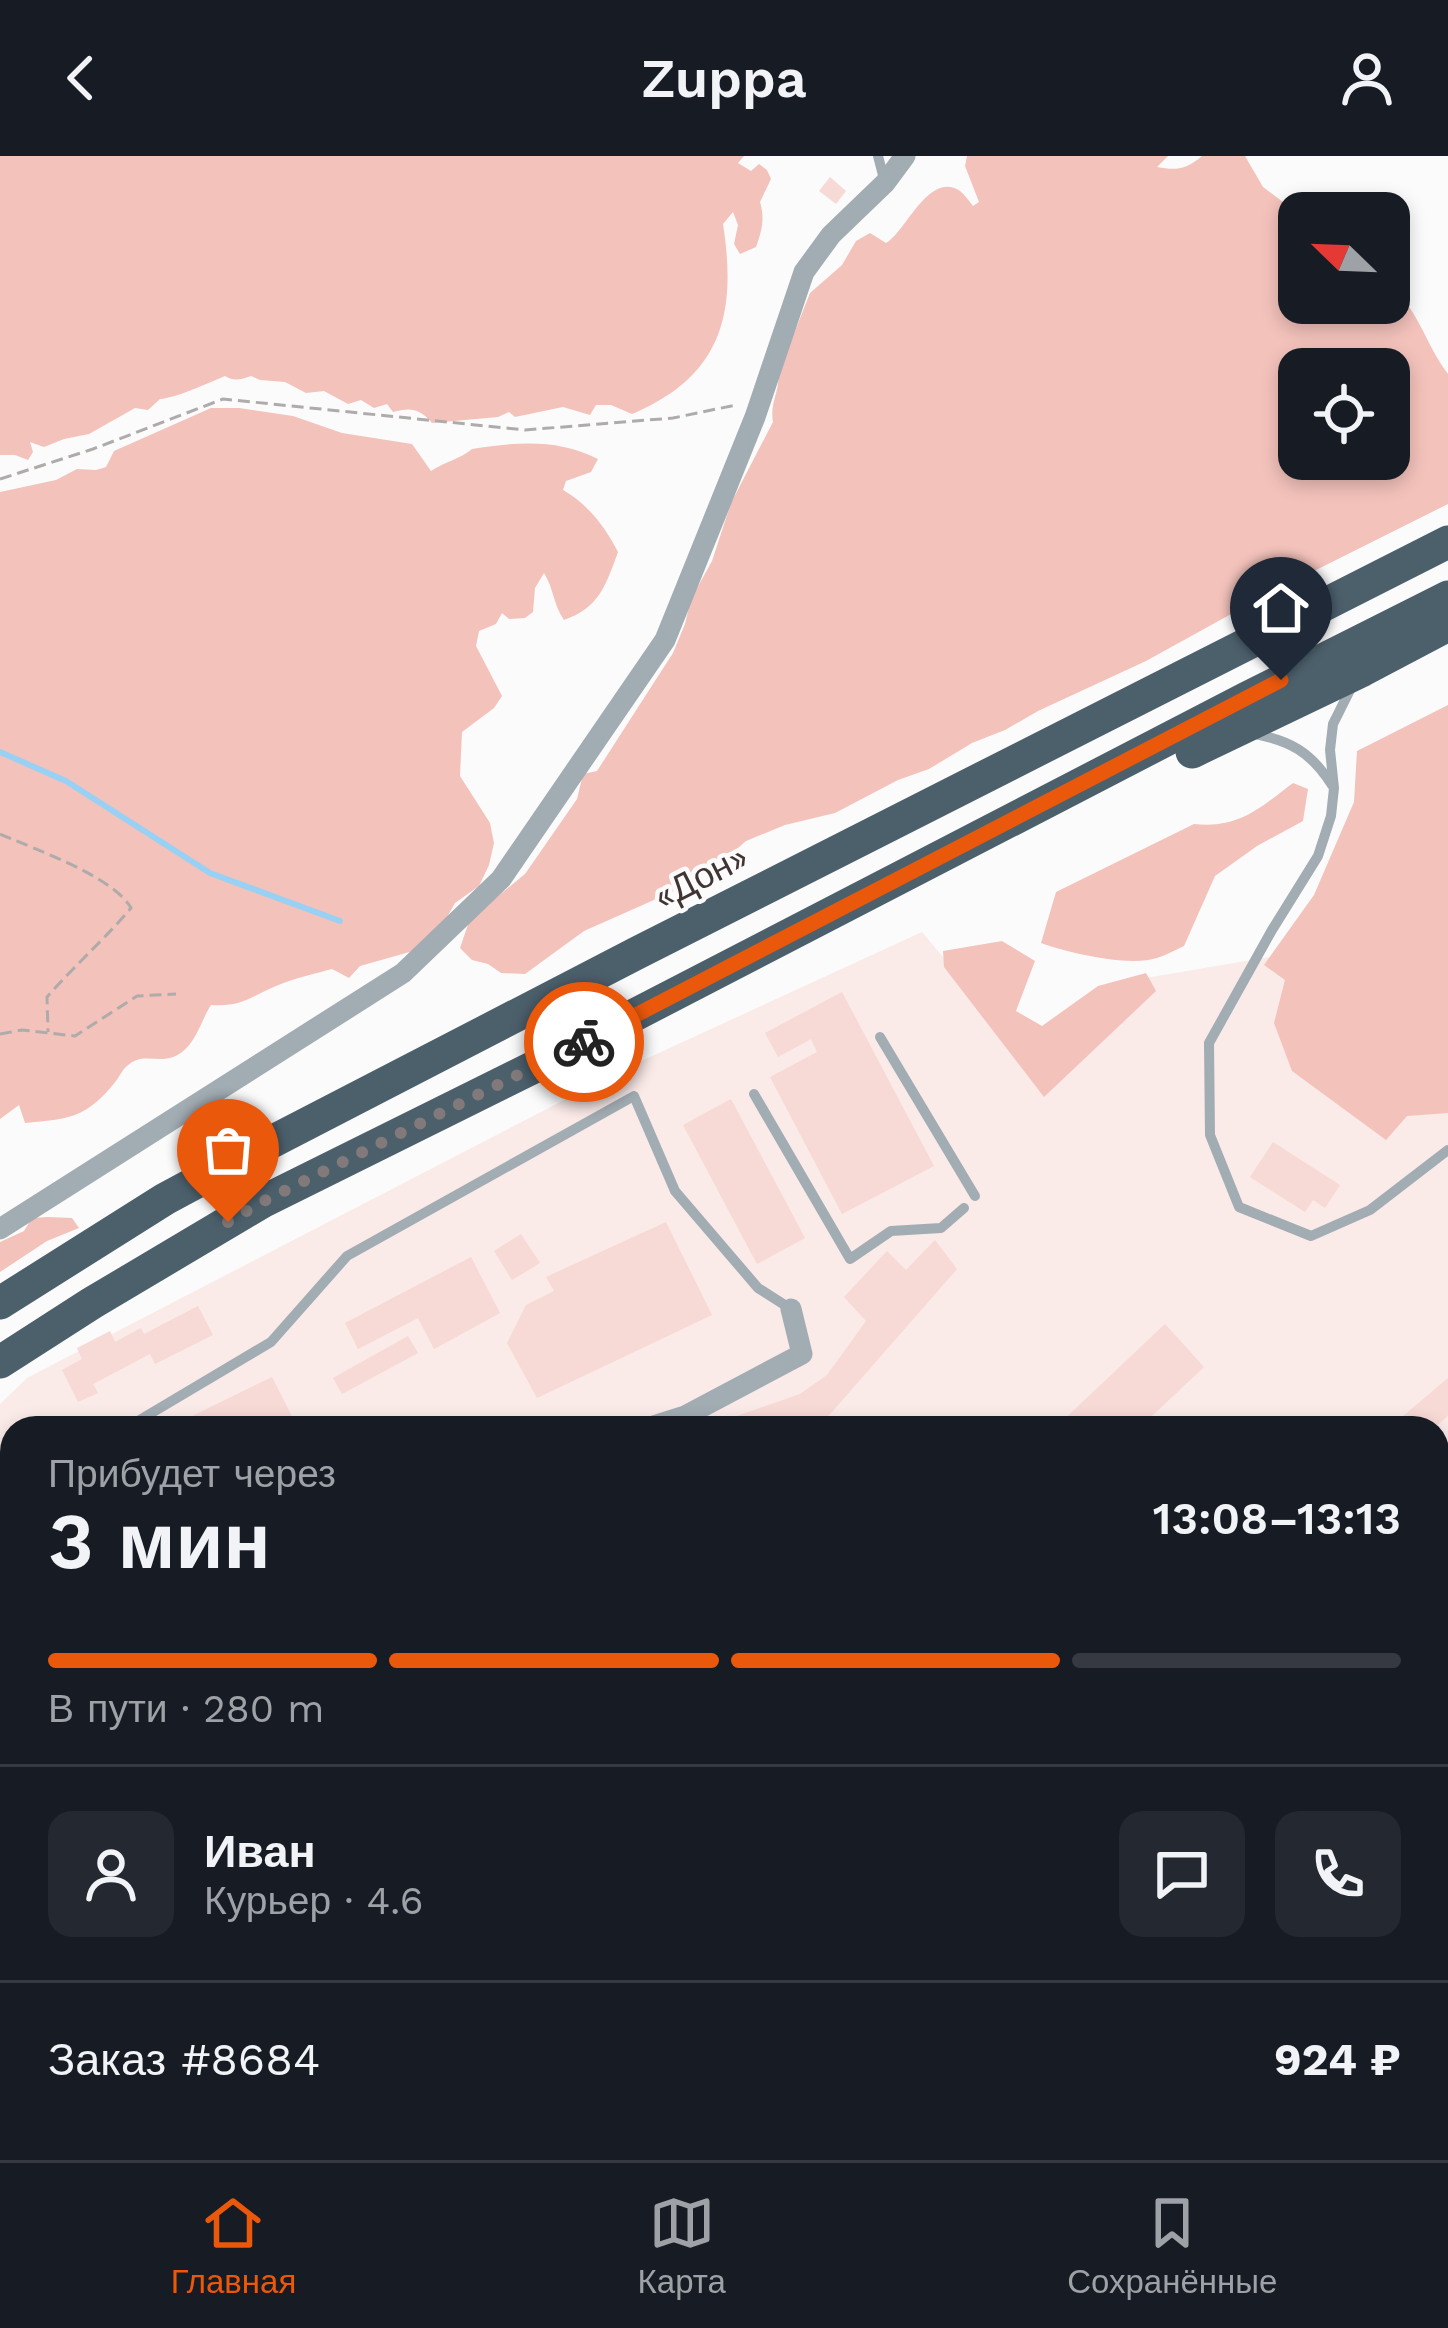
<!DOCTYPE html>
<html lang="ru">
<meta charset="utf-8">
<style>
body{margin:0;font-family:"Work Sans",sans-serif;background:#242831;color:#f1f3f6;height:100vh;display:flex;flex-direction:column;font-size:45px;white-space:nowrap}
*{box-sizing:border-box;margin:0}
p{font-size:39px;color:#9ea1a6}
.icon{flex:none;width:66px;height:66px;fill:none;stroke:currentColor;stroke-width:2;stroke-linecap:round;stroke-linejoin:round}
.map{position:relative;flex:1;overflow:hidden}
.panel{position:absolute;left:0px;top:1260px;width:1449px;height:744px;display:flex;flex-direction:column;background:#171b24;border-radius:36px 36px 0 0;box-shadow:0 6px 18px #0003}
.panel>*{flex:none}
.needle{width:78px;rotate:293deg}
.controls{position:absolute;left:1278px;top:36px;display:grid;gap:24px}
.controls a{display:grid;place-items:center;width:132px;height:132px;border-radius:24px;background:#171b24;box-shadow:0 6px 18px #0003;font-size:60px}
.pin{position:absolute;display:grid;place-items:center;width:102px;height:102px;color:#fff;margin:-123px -51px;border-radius:50% 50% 50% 0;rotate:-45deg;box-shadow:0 0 12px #0007}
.pin .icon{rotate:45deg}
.courier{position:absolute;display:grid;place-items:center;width:120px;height:120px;margin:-60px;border:9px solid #ea580c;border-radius:50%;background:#fff;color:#222;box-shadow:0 3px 15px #0007}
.headline em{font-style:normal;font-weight:600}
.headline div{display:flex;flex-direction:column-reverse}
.headline{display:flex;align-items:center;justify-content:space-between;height:204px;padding:0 48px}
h1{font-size:78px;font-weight:600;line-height:90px}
.bar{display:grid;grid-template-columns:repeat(4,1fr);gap:18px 12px;align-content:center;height:144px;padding:0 48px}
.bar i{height:15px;border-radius:9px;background:#363941}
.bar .on{background:#ea580c}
.bar p{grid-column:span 4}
.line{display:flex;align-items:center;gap:30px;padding:0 48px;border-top:3px solid #363941}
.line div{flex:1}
.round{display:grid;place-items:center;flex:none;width:126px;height:126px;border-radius:24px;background:#242831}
header{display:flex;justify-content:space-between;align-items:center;height:156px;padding:0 48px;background:#171b24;font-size:54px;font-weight:600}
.tabs{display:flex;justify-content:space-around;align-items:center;height:168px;border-top:3px solid #363941;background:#171b24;font-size:33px;color:#9ea1a6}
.tabs a{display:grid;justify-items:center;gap:6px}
.tabs .on{color:#ea580c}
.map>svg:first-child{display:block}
.built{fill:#faeae8;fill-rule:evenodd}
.green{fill:#f3c2bb;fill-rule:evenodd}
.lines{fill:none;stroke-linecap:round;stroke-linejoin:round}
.stream{stroke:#99d1f4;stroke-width:6}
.building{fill:#f7d9d5}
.path{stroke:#b0abab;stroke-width:3;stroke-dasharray:12 6;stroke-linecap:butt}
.service{stroke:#a2acb3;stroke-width:10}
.minor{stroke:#a2acb3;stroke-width:21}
.trunk{stroke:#4c606c;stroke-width:33}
.done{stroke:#827a7a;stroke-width:12;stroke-dasharray:0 21.6}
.route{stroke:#ea580c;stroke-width:15}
.labels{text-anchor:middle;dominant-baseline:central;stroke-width:9;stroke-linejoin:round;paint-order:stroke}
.street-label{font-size:36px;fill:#413534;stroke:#fbfbfb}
</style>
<header><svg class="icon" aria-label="back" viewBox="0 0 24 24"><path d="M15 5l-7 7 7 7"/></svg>Zuppa<svg class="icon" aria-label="person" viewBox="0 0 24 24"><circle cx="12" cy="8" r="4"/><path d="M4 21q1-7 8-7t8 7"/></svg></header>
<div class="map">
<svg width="1448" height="2004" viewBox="0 0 1448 2004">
<rect width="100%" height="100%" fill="#fbfbfb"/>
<!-- built -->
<path class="built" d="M922 776 1038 915 1134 824 1286 798 1448 932V2004H0V1248L27 1222 624 913ZM12 1272H1437V1992H12Z"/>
<!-- green -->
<g class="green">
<path d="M0 0H744L738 7 751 15 759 8 767 14 771 23 760 46C765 63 762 74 756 91L740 98 734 88 738 69 733 56 723 68C737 158 722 220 632 258L611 249H596L590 259 563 251 515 261 509 256 498 261 432 267C420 253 411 251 393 256L387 248 374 252 361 244 348 248 324 235 306 237 285 226 260 224 251 220C242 223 234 226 225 220 208 227 176 242 160 243L148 254 135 252 89 278 64 283 44 291 30 286 33 296 28 304 15 299H0Z"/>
<path d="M967 0H1168L1157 11C1177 15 1187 13 1202 0H1245L1263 31 1299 58V147H1389V129C1419 153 1425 188 1448 218V348L1262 441 1146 505 1038 555 1005 574 972 587 929 613 898 624 835 657 785 669 746 685 717 710 690 728 584 775 525 818 501 817 488 808 472 804 460 792 470 763 525 718 577 643 583 618 597 615 673 497 685 468 691 443 712 405 731 347 773 266C769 244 783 234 777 207L795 175 810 137 842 109 856 85 870 77 886 87C905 77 929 14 960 35 965 39 969 45 973 50L979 46 965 10ZM1299 213H1389V303H1299Z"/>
<path d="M211 252H239L293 260 342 277 412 288 431 315C444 306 460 303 472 293 516 286 557 282 598 303L591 316 566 325 563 334C587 347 606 372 618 396 606 429 599 452 564 464 553 448 554 433 544 417L535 432 533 456 525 462 509 463 502 457 496 468 479 475 476 490 502 540 494 552 462 576 460 620 490 667 494 687 489 709 479 730 455 747 446 763 413 795 360 810 349 822 332 813C314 818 294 822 276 830 250 841 242 851 211 849 200 866 195 893 173 901 157 907 141 896 127 910 122 914 120 920 116 925 87 962 69 963 25 967L19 949 0 963V336L56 324 77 313 96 314 106 311 114 295Z"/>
<polygon points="1448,549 1448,957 1407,960 1386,984 1292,915 1274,867 1285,824 1264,809 1314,739 1354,646 1357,595"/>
<path d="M1293 627 1308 633 1303 665 1257 690 1215 720 1184 790C1175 794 1166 799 1157 802 1129 811 1068 797 1041 787L1056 736 1194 668C1238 673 1260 652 1293 627Z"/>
<polygon points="1002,785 1035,805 1016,855 1042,870 1098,830 1146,817 1156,835 1044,941 944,811 943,795"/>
<polygon points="48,1061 72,1062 79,1072 47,1085 0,1116 0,1086 24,1075 32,1062"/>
<polygon points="0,1879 12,1882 12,1992 275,1992 287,2004 0,2004"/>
<polygon points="715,1992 789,1992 792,2004 705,2004"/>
</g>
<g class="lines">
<!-- stream -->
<polyline class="stream" points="0,596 66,625 210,717 340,765"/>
</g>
<!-- building -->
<g class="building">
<polygon points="830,21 846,35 836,48 819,35"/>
<polygon points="842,836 934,1010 842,1058 770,921 817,896 811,883 778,901 765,877"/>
<polygon points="731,943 805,1082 757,1108 683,969"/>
<polygon points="1273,986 1340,1029 1325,1052 1313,1044 1305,1056 1250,1021"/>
<polygon points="666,1066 712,1159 537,1242 507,1187 526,1149 554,1135 546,1121"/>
<polygon points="521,1078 540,1107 512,1124 494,1095"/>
<polygon points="935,1084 957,1113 824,1265 808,1272 702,1272 800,1238 827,1219 866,1165 844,1141 887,1095 906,1114"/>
<polygon points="471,1101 500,1157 434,1193 418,1162 358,1193 345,1167"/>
<polygon points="198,1150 213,1179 155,1208 150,1198 93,1228 98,1237 78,1246 62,1214 82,1203 77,1192 110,1175 115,1186 141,1172 144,1178"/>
<polygon points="1165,1168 1204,1211 1139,1272 1055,1272"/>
<polygon points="408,1180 418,1197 342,1238 333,1222"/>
<polygon points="272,1221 298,1272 183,1272 180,1266"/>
<polygon points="1448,1222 1448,1260 1434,1272 1389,1272"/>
<polygon points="12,1359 12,1395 0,1378 0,1367"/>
<polygon points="12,1470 12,1575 0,1586 0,1482"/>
<polygon points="12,1592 12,1625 0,1606 0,1600"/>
<polygon points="359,1992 459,1992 466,2004 365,2004"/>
</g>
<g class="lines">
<!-- path -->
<g class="path">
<polyline points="0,323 93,293 223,243 525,274 673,262 736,249"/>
<path d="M0 678C34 693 113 720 131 752 105 783 74 810 47 841L48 876"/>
<polyline points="0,878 22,874 75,880 137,840 176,838"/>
</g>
<!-- service -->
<g class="service">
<polyline points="878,0 884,23"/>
<polyline points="1351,532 1333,568 1330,594 1334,632 1331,660 1318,700 1272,774 1209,887 1210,979 1239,1051 1311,1080 1370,1054 1448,994"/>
<path d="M1250 577C1290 584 1311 596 1332 629"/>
<polyline points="880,881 975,1040"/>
<polyline points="754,938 850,1103 891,1075 941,1072 964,1052"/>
<polyline points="135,1272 133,1268 271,1186 347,1100 634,940 675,1035 758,1132 791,1153"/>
<polyline points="0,1760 12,1758"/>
<polyline points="806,1992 807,2004"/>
<polyline points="581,2004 635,1992"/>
</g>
<!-- minor -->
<g class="minor">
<polyline points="0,1073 403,817 501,723 665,484 755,261 804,116 831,79 885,27 905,0"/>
<polyline points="647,1272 685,1260 802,1198 791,1153"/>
<polyline points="297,1992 308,2004"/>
</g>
<!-- trunk -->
<g class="trunk">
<polyline points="1192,596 1363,514 1448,469"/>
<polyline points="0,1147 165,1043 258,993 637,797 1448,386"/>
<polyline points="0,1206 92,1147 262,1046 534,911 1247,542 1448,441"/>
</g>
</g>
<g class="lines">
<!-- done -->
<polyline class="done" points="228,1066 262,1046 584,886"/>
<!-- route -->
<polyline class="route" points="584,886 1281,524"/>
</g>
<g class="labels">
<!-- street labels -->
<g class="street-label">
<text transform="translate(701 721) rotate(-27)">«Дон»</text>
</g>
</g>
</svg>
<div class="controls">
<a><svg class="needle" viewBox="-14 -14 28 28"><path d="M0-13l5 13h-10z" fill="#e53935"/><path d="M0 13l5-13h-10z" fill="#9ea1a6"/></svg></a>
<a><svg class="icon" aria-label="locate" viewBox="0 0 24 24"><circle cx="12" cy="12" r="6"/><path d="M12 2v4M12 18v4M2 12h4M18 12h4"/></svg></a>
</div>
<div class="pin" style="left:228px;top:1066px;background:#ea580c"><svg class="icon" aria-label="bag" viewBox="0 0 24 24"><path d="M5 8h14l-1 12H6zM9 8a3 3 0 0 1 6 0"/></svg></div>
<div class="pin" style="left:1281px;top:524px;background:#1f2937"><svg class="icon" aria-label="home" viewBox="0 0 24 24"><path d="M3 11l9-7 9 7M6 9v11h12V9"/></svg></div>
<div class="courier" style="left:584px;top:886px"><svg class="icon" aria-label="bike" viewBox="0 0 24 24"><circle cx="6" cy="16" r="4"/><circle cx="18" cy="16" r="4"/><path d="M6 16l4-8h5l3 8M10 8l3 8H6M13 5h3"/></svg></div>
<section class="panel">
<div class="headline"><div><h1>3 мин</h1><p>Прибудет через</p></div><em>13:08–13:13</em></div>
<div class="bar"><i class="on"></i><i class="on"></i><i class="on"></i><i></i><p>В пути · 280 m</p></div>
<div class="line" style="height:216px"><a class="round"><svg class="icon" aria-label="person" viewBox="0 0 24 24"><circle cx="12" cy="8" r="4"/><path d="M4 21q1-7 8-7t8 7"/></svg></a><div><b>Иван</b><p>Курьер · 4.6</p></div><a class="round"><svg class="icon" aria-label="chat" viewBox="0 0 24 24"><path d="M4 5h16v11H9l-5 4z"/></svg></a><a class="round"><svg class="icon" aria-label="phone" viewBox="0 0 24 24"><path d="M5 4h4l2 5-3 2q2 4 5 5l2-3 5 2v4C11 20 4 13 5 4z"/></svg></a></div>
<div class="line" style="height:156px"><div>Заказ #8684</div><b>924 ₽</b></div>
</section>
</div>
<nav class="tabs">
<a class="on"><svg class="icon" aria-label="home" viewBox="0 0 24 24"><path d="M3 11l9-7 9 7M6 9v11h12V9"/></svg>Главная</a>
<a><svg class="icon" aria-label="map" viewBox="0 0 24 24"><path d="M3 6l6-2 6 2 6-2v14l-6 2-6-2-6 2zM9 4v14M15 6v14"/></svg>Карта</a>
<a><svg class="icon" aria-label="saved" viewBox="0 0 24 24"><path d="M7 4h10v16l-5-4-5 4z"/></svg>Сохранённые</a>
</nav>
